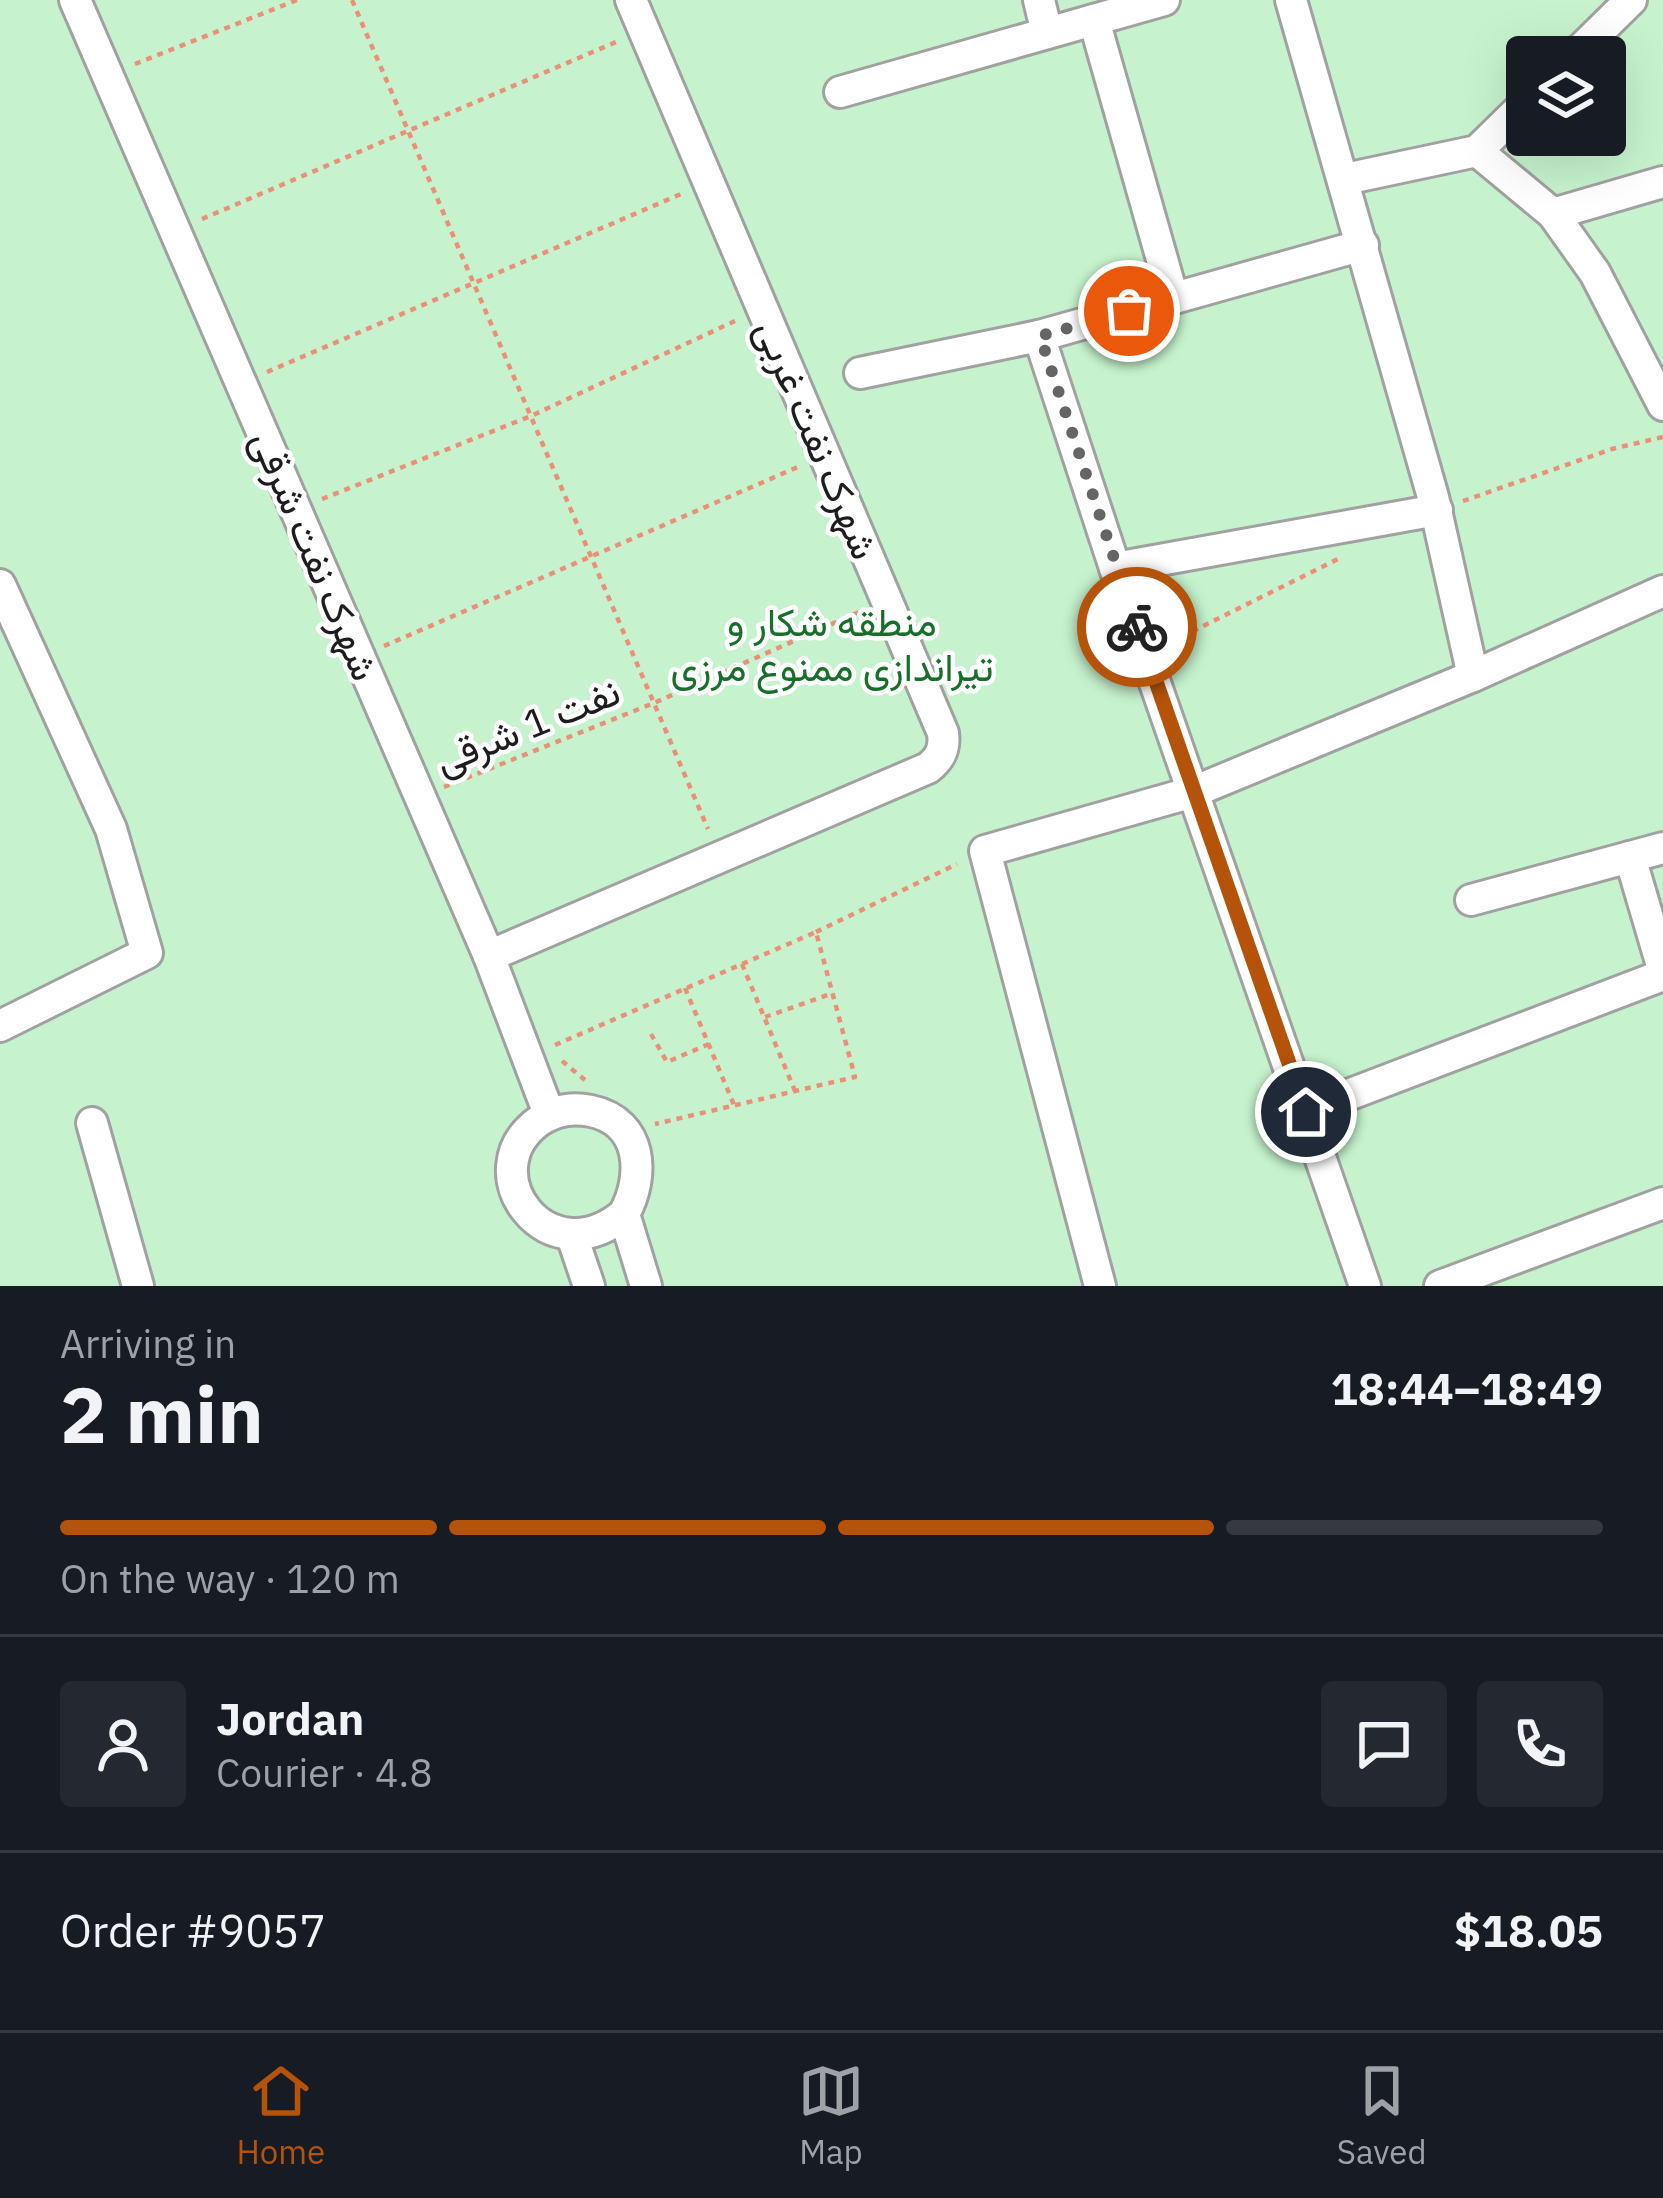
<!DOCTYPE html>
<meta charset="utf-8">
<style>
body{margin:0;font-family:"IBM Plex Sans",Vazirmatn,sans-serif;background:#242831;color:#f1f3f6;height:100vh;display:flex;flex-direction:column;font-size:45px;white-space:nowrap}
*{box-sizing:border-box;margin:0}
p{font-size:39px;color:#9ea1a6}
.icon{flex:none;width:66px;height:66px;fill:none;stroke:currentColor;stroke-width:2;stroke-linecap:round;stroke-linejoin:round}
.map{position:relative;height:1286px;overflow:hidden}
.drawer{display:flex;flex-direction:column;background:#171b24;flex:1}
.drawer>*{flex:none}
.buttons{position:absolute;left:1506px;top:36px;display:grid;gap:24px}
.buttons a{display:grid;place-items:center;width:120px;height:120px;border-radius:12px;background:#171b24;box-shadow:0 12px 48px #0002;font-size:60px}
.pin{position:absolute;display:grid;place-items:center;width:102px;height:102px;color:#fff;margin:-51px;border:6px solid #fff;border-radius:50%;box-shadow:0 3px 12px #0007}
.courier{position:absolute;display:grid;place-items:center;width:120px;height:120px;margin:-60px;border:9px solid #b45309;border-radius:50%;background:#fff;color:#222;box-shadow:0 3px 15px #0007}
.head em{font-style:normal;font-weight:700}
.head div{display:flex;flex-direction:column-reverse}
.head{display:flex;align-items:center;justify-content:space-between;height:204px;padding:0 60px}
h1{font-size:78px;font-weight:700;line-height:90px}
.bar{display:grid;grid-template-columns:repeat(4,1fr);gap:18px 12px;align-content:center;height:144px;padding:0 60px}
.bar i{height:15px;border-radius:9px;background:#363941}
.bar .selected{background:#b45309}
.bar p{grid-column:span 4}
.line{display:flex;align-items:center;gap:30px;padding:0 60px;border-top:3px solid #363941}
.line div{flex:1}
.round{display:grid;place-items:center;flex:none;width:126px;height:126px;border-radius:12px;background:#242831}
.tab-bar{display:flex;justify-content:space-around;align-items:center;height:168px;border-top:3px solid #363941;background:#171b24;font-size:33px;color:#9ea1a6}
.tab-bar a{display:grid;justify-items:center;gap:6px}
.tab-bar .selected{color:#b45309}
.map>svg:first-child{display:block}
.park{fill:#c6f3ce;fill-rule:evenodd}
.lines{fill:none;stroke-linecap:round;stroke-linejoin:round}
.minor-casing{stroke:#a1a1a1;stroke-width:36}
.path{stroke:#eb9078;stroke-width:4.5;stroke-dasharray:6 6;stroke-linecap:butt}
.minor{stroke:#fff;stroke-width:30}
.done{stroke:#666563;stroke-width:12;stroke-dasharray:0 21.6}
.route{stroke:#b45309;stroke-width:15}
.labels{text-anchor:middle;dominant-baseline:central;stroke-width:9;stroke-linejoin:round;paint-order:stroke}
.street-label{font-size:39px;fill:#1d1d1d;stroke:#fff}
.park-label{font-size:39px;fill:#177028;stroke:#fff}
</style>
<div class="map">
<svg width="1663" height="1286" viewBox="0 0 1663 1286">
<rect width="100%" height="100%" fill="#edebe4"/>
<!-- park -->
<path class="park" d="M0 0H1663V1286H0ZM1527 57H1605V135H1527Z"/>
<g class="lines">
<defs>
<g id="minor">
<polyline points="75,0 489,956 549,1114"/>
<polyline points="1039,0 1047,33"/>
<polyline points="1291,0 1433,497 1473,676"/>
<polyline points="1094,20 1173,298"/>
<polyline points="1573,57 1631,0"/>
<polyline points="840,92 1164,0"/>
<polyline points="1477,151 1553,214 1595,273 1663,405"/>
<polyline points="1345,179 1477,151 1527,102"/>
<polyline points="1553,214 1663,182"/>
<polyline points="1039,336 1115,568 1365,1286"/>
<polyline points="860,373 1039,336 1363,245"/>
<polyline points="1115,568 1437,510"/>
<polyline points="0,585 111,829 147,953 0,1026"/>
<polyline points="1630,857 1663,969"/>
<polyline points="1471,900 1663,848"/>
<path d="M489 956 928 768C941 758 945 748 943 733L631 0"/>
<polyline points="1306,1111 1663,975"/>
<polyline points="92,1123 138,1286"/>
<path d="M624 1214C548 1278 469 1172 539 1121 555 1110 572 1107 591 1111 643 1122 645 1176 624 1214L646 1286"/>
<polyline points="572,1236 589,1286"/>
<polyline points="1100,1286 985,851 1193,792 1473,676 1663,591"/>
<polyline points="1440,1286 1663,1203"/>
</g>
</defs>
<!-- minor casing -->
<use href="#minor" class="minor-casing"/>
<!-- path -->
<g class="path">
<polyline points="352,0 708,829"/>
<polyline points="135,64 297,0"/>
<polyline points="202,219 616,42"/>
<polyline points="267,372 681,194"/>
<polyline points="322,499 531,416 735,321"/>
<polyline points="1463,501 1612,449 1663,437"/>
<polyline points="1171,642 1338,559"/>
<polyline points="384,646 798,467"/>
<polyline points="444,787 654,703 859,612"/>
<polyline points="816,932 957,864"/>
<polyline points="742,964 795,1091"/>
<polyline points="685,988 734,1105"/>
<polyline points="765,1017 833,993"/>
<polyline points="651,1034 667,1062 709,1044"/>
<polyline points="555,1045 816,932 855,1077 655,1124"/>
<polyline points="562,1061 585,1080"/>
</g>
<!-- minor -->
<use href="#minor" class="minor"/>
</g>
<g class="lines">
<!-- done -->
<polyline class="done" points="1129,311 1040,336 1137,627"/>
<!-- route -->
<polyline class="route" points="1137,627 1306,1112"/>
</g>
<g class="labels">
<!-- street labels -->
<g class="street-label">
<text transform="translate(818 439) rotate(67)">شهرک نفت غربی</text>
<text transform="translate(316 555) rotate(67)">شهرک نفت شرقی</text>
<text transform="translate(527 725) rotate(-22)">نفت 1 شرقی</text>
</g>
<!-- park labels -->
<g class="park-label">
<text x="832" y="621">منطقه شکار و<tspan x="832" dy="45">تیراندازی ممنوع مرزی</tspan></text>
</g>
</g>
</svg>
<div class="buttons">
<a><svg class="icon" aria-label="layers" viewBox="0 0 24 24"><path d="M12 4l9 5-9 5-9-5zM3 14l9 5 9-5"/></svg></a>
</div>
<div class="pin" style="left:1129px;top:311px;background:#ea580c"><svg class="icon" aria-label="bag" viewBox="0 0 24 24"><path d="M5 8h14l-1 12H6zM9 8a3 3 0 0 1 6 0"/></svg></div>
<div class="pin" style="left:1306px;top:1112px;background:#1f2937"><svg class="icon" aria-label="home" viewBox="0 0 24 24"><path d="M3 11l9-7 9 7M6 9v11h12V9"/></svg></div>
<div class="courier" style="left:1137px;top:627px"><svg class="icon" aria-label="bike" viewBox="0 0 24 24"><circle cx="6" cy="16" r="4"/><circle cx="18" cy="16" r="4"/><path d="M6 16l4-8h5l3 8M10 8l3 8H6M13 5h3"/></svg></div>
</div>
<section class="drawer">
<div class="head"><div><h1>2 min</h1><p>Arriving in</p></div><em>18:44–18:49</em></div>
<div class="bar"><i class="selected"></i><i class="selected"></i><i class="selected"></i><i></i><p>On the way · 120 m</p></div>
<div class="line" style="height:216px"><a class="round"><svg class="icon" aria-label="person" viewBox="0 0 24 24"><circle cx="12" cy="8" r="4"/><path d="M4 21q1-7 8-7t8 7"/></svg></a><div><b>Jordan</b><p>Courier · 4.8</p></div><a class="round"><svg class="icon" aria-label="chat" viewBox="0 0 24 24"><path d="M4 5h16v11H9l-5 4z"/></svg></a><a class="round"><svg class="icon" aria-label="phone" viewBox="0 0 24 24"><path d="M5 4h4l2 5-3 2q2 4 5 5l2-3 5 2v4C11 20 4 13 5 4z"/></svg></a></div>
<div class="line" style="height:156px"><div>Order #9057</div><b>$18.05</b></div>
</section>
<nav class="tab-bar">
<a class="selected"><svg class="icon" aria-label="home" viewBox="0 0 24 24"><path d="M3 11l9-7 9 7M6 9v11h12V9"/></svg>Home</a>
<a><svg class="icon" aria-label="map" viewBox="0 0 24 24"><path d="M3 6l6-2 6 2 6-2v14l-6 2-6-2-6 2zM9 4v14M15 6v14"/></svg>Map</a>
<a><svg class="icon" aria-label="saved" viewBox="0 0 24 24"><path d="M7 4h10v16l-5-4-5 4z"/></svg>Saved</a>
</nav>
